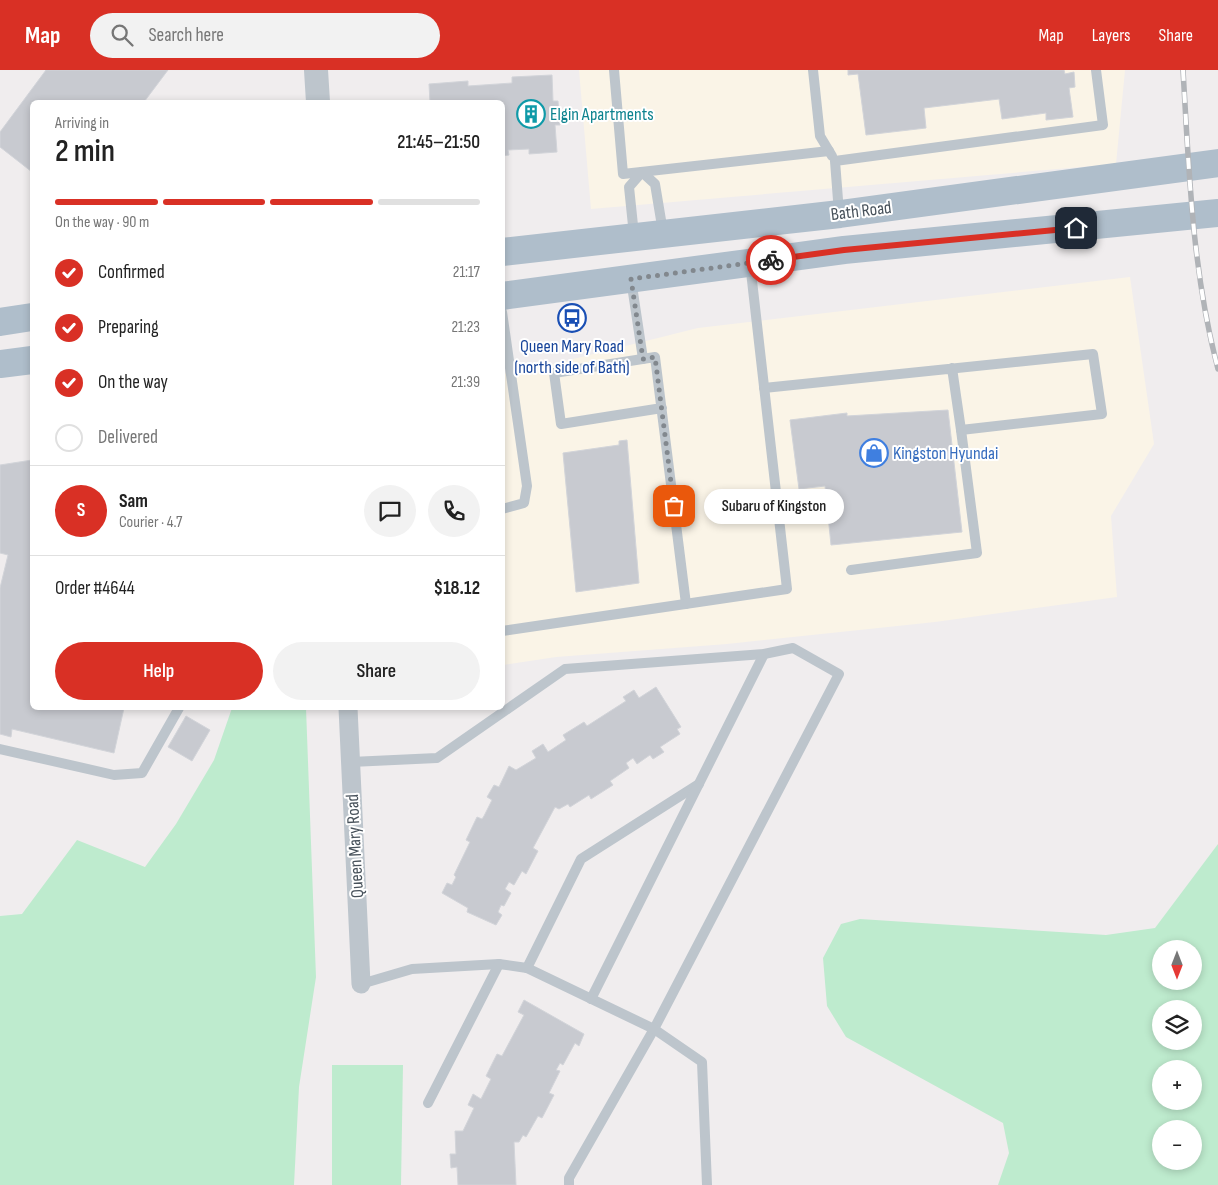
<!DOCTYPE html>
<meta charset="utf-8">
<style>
body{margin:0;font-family:"Sofia Sans Condensed",sans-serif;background:#f2f2f2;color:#222;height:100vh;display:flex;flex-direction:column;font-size:19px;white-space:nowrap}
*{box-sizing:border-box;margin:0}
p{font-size:16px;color:#767676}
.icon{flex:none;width:28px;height:28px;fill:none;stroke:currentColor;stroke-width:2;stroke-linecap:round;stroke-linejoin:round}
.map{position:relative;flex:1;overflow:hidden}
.details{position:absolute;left:30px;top:30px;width:475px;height:610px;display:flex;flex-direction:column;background:#fff;border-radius:8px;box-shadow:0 2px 8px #0003}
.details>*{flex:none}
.needle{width:32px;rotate:180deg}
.fabs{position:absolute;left:1152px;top:870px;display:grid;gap:10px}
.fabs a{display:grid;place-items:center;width:50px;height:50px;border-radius:50%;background:#fff;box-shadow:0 2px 8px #0003;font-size:25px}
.pin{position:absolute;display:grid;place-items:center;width:42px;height:42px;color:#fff;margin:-21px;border-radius:10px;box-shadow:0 2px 8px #0006}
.courier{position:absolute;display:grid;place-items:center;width:50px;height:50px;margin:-25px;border:4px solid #d93025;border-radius:50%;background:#fff;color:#222;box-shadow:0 1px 6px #0007}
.bubble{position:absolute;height:35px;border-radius:18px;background:#fff;box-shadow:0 2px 8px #0003;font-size:16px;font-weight:600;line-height:35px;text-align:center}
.summary em{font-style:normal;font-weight:600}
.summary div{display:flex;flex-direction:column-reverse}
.summary{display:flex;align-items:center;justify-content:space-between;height:85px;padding:0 25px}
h1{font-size:32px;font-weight:600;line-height:38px}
.bar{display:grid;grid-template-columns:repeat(4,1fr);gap:8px 5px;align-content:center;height:60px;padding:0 25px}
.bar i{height:6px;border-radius:4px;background:#e0e0e0}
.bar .selected{background:#d93025}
.bar p{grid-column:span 4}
.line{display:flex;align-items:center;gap:12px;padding:0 25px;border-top:1px solid #e0e0e0}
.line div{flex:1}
.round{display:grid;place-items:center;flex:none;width:52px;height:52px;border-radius:26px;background:#f2f2f2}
ol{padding:0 25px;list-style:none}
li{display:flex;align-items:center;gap:15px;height:55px}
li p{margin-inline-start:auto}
li .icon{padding:5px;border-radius:50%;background:#d93025;color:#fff;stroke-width:4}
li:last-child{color:#767676}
li i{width:28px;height:28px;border:2px solid #e0e0e0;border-radius:50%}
.button{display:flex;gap:10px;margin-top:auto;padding:10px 25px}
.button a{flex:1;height:58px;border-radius:30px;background:#d93025;color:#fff;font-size:20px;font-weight:600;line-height:58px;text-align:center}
.button a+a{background:#f2f2f2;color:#222}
header{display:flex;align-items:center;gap:30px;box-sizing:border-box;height:70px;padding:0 25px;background:#d93025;color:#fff}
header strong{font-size:24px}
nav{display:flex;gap:28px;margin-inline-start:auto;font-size:18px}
.search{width:350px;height:45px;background:#f2f2f2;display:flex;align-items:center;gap:12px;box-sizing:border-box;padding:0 18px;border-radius:28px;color:#767676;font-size:19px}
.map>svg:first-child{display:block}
.commercial{fill:#faf4e7}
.green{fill:#beebce;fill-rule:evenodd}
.building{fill:#c8cad0;stroke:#d2d4d9}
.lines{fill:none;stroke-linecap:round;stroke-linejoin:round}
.service{stroke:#bdc5cc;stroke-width:10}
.minor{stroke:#bdc5cc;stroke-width:19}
.tertiary{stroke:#bdc5cc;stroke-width:24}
.primary{stroke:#afbecb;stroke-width:28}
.rail-casing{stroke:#b0b3b7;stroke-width:5.5}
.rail{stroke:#fff;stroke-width:4;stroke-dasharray:11;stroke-linecap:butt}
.done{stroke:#82888e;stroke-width:5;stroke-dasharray:0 9}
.route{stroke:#d93025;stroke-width:6}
.labels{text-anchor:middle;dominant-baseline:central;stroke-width:4;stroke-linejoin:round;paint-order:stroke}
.culture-label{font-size:18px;fill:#0d838f;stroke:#fff;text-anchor:start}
.street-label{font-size:18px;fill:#47515a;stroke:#fff}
.transit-label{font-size:18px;fill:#164399;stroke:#fff}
.shop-label{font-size:18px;fill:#366cbe;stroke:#fff;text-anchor:start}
</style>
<header>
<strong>Map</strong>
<div class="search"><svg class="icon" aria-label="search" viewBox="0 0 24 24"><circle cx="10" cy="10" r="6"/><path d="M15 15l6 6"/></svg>Search here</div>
<nav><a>Map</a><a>Layers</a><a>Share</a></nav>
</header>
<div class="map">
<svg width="1218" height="1115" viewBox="0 0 1218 1115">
<rect width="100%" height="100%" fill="#f0edee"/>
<!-- commercial -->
<g class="commercial">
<polygon points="579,0 1125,0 1116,94 591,139"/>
<polygon points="1130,207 1154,374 1111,446 1117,527 935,552 727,574 556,587 503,595 502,304 525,301 698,258"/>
</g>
<!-- green -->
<g class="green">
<polygon points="232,638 306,638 316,907 299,1017 294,1115 0,1115 0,846 22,844 77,770 145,797 176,754 214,690"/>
<path d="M1218 774V1115H998L1009 1083 1003 1053 846 967 827 936 823 888 841 854 860 849 1106 865 1155 858ZM1161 879H1194V911H1161ZM1161 939H1194V971H1161ZM1161 999H1194V1031H1161ZM1161 1059H1194V1091H1161Z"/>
<polygon points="332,995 403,995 401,1115 332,1115"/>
</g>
<!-- building -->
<g class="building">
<polygon points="46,0 168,0 144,32 32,32 32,102 0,77 0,62"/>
<polygon points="848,0 1064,0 1065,4 1074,2 1075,17 1069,18 1073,47 1046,50 1046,43 1002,49 999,29 924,38 926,58 866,65 858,4 848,5"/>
<polygon points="552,5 553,31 558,31 560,55 555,55 557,82 529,84 529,79 508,80 509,85 502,86 502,32 430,32 429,14 468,11 468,16 512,13 512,7"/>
<polygon points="948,340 962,462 831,475 825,416 799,419 790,350 847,343 847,346"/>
<polygon points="627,370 639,513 576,522 563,383 619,375 619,371"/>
<polygon points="32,390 32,638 124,638 114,683 12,659 11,667 0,664 0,518 8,485 0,483 0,395"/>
<polygon points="656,617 681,657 677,659 680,664 660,677 664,682 653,689 650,685 637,694 633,688 626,693 629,698 610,711 613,715 591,729 589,725 570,737 568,734 559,739 555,737 533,778 538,781 526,804 522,801 514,815 509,812 505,819 511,823 504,836 501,835 498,842 502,845 496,855 467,842 468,838 442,823 447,813 452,815 456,807 454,805 470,772 466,770 477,747 482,749 484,746 492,730 487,727 494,715 499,717 509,696 516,700 536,688 532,681 543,674 548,682 566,670 563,665 584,652 587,656 626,631 623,627 634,620 639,628"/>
<polygon points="186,646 210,660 192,691 168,677"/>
<polygon points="524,930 584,964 579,976 575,973 563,995 560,993 556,1000 560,1001 549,1023 554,1025 542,1048 538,1046 526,1067 523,1065 519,1072 514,1072 516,1115 458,1115 457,1097 451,1098 450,1084 456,1084 455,1061 463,1061 474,1038 468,1035 473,1024 481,1029 491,1009 486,1006 497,984 502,986 524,945 518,942"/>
</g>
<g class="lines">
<!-- service -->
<g class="service">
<polyline points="614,0 623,104 829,81"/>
<polyline points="813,0 820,66 832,86"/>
<polyline points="839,143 835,91 1103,55 1096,0"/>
<polyline points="634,165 629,117 642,102 655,114 663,162"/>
<polyline points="631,209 643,289"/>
<polyline points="502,242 527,416 524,433 502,439"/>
<polyline points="764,318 1093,284 1102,344 961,360 952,298"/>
<polyline points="662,338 561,354 554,303 655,287 686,534"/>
<polyline points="851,500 977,483 961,360"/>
<polyline points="502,561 787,519 750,193"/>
<polyline points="0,679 114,705 142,703 179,638"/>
<polyline points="351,692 437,688 565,599 764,584 793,578 839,604 654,959 569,1108 569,1115"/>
<polyline points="527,898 581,789 699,714"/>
<polyline points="361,914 412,899 499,894 527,898 654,959 702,992 707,1115"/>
<polyline points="591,929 764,584"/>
<polyline points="428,1033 499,894"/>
</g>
<!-- minor -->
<polyline class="minor" points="348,638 361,914"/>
<!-- tertiary -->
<polyline class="tertiary" points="316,0 318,32"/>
<!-- primary -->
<g class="primary">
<polyline points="502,182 840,144 1218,93"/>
<polyline points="502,226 844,180 1218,143"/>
<polyline points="0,252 32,247"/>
<polyline points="0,294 32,290"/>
</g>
<defs>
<path id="rail" d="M1183 0C1189 100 1192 201 1218 299"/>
</defs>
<!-- rail casing -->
<use href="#rail" class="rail-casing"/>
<!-- rail -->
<use href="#rail" class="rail"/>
</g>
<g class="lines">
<!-- done -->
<polyline class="done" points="674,436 655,287 643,289 631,209 771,190"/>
<!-- route -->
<polyline class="route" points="771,190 844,180 1076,158"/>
</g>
<!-- icons -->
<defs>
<symbol id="building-ring" viewBox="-11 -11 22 22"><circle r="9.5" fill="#fff" stroke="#0f9aa8" stroke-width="1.5"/><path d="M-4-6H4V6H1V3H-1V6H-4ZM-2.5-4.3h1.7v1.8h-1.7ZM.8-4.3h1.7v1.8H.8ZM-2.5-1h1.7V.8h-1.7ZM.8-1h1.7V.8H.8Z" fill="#0f9aa8"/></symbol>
<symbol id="bus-ring" viewBox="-11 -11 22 22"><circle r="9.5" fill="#fff" stroke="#1a4fb4" stroke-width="1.5"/><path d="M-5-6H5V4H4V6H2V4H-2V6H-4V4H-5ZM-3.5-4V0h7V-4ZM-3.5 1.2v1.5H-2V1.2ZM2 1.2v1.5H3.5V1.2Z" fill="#1a4fb4"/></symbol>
<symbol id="shop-ring" viewBox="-11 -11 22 22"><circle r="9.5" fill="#fff" stroke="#3f7fe0" stroke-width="1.5"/><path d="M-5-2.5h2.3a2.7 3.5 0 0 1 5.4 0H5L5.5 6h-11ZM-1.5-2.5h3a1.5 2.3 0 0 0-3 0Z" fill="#3f7fe0"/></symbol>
</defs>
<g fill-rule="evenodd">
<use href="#building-ring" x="515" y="28" width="32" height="32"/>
<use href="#bus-ring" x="556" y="232" width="32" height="32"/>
<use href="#shop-ring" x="858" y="367" width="32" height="32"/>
</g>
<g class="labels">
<!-- culture labels -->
<g class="culture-label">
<text x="550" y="44">Elgin Apartments</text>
</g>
<!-- street labels -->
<g class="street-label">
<text transform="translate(861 141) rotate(-7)">Bath Road</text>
<text transform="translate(355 776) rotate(-93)">Queen Mary Road</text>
</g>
<!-- transit labels -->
<g class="transit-label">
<text x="572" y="276">Queen Mary Road<tspan x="572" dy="21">(north side of Bath)</tspan></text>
</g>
<!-- shop labels -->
<g class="shop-label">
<text x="893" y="383">Kingston Hyundai</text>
</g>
</g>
</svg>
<div class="fabs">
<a><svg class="needle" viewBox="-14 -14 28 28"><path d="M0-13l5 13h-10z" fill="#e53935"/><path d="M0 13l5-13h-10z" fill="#767676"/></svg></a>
<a><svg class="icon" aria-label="layers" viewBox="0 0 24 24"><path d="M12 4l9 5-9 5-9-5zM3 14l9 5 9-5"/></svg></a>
<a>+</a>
<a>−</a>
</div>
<div class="pin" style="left:674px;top:436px;background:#ea580c"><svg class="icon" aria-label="bag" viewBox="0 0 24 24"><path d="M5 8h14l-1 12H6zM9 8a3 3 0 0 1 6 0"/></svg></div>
<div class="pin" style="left:1076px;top:158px;background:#1f2937"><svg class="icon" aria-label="home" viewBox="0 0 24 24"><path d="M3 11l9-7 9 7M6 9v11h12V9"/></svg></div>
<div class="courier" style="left:771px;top:190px"><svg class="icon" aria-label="bike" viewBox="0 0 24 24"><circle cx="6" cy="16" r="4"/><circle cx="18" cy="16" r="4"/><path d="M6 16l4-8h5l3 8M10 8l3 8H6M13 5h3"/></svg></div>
<div class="bubble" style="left:704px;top:419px;width:140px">Subaru of Kingston</div>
<section class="details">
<div class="summary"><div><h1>2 min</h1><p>Arriving in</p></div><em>21:45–21:50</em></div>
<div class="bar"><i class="selected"></i><i class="selected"></i><i class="selected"></i><i></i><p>On the way · 90 m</p></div>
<ol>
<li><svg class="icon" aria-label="check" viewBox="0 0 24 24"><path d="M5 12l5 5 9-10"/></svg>Confirmed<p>21:17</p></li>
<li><svg class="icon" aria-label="check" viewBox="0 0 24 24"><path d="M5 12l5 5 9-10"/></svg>Preparing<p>21:23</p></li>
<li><svg class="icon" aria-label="check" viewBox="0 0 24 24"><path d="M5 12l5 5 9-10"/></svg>On the way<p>21:39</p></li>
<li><i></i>Delivered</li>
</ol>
<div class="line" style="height:90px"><b class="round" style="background:#d93025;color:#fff">S</b><div><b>Sam</b><p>Courier · 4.7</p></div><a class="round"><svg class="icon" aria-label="chat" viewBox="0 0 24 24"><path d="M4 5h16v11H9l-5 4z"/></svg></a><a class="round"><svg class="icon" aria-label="phone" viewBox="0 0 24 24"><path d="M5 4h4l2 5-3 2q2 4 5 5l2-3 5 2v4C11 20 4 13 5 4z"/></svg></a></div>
<div class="line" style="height:65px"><div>Order #4644</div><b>$18.12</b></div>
<div class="button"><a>Help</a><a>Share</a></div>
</section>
</div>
